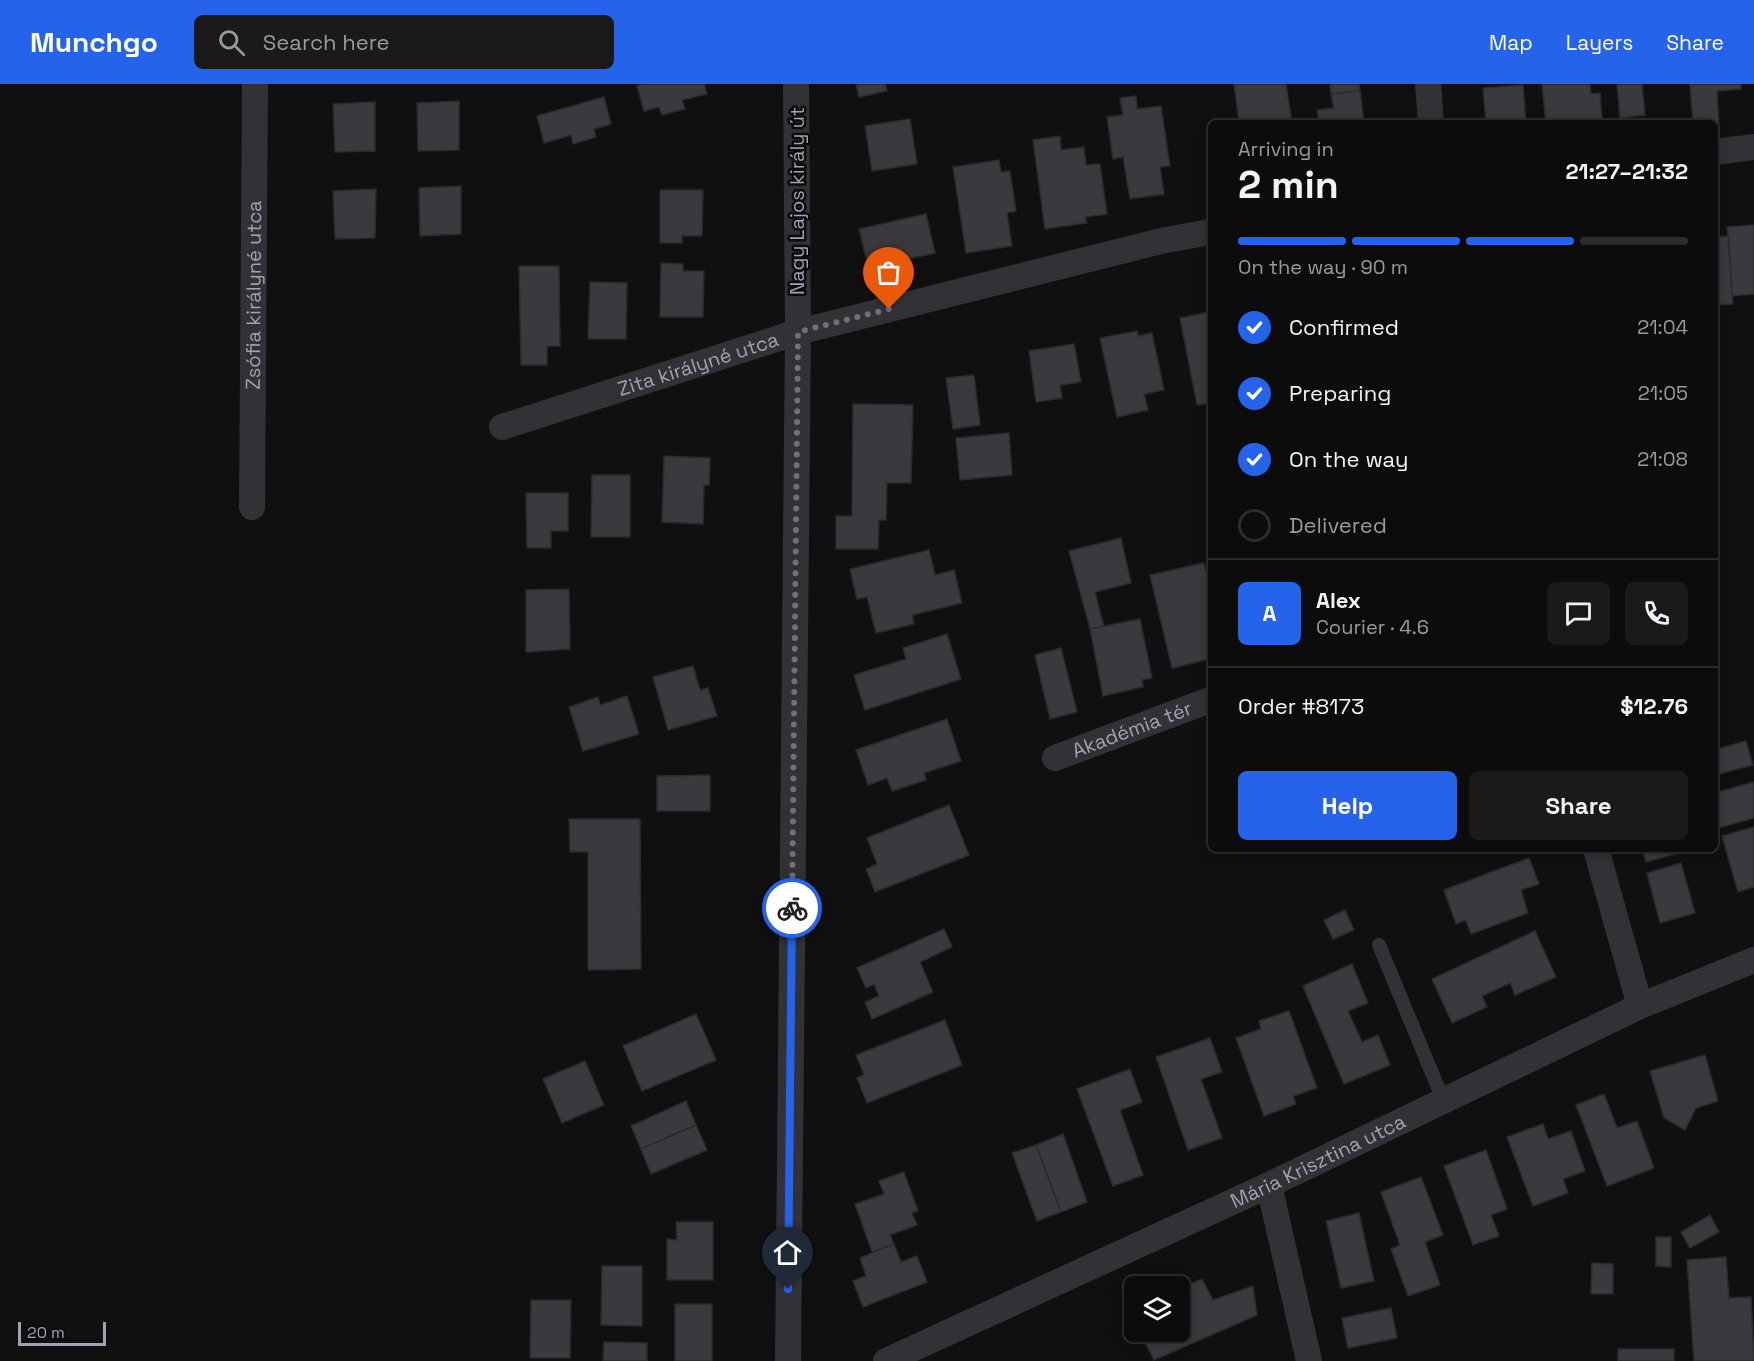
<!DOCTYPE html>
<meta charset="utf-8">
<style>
body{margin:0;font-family:"Space Grotesk",sans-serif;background:#1a1a1b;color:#f1f3f6;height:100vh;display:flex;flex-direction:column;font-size:22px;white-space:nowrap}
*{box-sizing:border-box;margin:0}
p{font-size:20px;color:#9a9b9d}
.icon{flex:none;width:33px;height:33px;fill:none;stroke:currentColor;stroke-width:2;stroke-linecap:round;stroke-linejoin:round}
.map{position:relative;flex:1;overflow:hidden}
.details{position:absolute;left:1208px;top:36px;width:510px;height:732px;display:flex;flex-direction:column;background:#0c0c0d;border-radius:9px;box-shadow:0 3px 15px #0003,0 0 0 2px #2c2c2e}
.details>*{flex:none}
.fabs{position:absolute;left:1124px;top:1192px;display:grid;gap:12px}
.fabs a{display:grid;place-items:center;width:66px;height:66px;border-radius:9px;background:#0c0c0d;box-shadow:0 3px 15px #0003,0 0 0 2px #2c2c2e;font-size:30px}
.scale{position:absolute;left:18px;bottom:15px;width:88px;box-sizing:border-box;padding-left:6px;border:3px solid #a1a3b2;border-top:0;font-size:16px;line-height:21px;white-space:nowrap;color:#a1a3b2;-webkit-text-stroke:4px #0b0b0c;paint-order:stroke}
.pin{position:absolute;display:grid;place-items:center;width:51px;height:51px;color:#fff;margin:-62px -26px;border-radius:50% 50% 50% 0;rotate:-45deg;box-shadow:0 0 6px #0007}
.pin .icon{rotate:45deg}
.courier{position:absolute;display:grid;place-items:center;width:60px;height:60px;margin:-30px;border:4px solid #2563eb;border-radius:50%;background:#fff;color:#222;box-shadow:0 2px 8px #0007}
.head em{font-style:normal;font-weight:700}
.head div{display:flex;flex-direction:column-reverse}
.head{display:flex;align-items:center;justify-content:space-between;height:102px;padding:0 30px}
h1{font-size:39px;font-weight:700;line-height:45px}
.bar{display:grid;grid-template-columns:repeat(4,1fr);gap:9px 6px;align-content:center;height:72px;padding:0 30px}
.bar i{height:8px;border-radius:4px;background:#2c2c2e}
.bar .selected{background:#2563eb}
.bar p{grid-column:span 4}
.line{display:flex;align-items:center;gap:15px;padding:0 30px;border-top:2px solid #2c2c2e}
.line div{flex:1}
.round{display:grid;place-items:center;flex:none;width:63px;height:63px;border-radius:9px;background:#1a1a1b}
ol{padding:0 30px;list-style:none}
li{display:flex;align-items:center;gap:18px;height:66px}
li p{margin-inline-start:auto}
li .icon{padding:6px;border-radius:50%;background:#2563eb;color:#fff;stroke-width:4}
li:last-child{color:#9a9b9d}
li i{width:33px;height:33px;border:3px solid #2c2c2e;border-radius:50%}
.cta{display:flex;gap:12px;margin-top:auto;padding:12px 30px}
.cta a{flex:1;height:69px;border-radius:9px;background:#2563eb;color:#fff;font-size:24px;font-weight:700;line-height:69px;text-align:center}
.cta a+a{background:#1a1a1b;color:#f1f3f6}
header{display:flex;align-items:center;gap:36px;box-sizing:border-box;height:84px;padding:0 30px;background:#2563eb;color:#fff}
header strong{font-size:28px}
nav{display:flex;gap:33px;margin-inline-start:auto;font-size:21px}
.search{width:420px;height:54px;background:#1a1a1b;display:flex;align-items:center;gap:15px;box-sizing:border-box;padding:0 21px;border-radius:9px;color:#9a9b9d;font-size:22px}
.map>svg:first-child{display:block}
.building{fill:#3a3a3e;stroke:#2b2a2d;stroke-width:1.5}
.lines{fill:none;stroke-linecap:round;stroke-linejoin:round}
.service{stroke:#313136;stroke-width:14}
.minor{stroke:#313136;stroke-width:26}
.done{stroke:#6e707a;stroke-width:6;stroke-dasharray:0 10.8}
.route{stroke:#2563eb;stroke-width:8}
.labels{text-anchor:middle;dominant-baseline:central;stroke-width:5;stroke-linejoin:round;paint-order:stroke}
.street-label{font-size:20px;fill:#a1a3b2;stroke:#0b0b0c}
</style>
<header>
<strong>Munchgo</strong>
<div class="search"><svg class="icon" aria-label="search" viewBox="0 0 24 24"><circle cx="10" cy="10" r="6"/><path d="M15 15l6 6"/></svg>Search here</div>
<nav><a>Map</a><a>Layers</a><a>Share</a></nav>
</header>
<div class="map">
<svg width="1754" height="1277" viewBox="0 0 1754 1277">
<rect width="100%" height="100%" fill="#101011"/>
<!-- building -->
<g class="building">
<polygon points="642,0 704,0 707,10 682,16 685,25 662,31 659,23 644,27 637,2"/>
<polygon points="856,0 885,0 887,7 859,13"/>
<polygon points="1234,0 1286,0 1292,39 1239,39"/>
<polygon points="1330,0 1359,0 1360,7 1331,10"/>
<polygon points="1542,0 1590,0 1591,10 1600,9 1602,35 1583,39 1546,39"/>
<polygon points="1617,0 1642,0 1645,31 1620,34"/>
<polygon points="1690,0 1741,0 1741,5 1717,7 1719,43 1714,44 1714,39 1693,39"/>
<polygon points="1523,1 1526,39 1486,39 1483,4"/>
<polygon points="1360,7 1364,39 1319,39 1317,26 1334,24 1331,10"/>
<polygon points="1136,12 1137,25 1161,22 1170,82 1160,83 1164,110 1130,115 1123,73 1113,75 1107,33 1123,31 1120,14"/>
<polygon points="604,13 611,40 594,45 596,53 573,60 571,51 544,59 537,32"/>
<polygon points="459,17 459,66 418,67 417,19"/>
<polygon points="375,18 375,67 335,68 333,20"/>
<polygon points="910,35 917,80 872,87 865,42"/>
<polygon points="1060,52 1061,66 1084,63 1086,81 1100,80 1107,130 1085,133 1087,139 1045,145 1033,56"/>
<polygon points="999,76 1001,88 1010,87 1016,127 1007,129 1012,162 966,169 953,83"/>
<polygon points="461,102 461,150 420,152 419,104"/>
<polygon points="376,105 375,154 335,155 333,107"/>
<polygon points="660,106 703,106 702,152 682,152 682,159 660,159"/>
<polygon points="926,130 935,169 890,179 888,169 866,174 859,145"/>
<polygon points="1754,141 1754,210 1732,212 1727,143"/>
<polygon points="1728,152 1733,220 1714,221 1714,153"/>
<polygon points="661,179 683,180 683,187 704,187 703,233 660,233"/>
<polygon points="519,182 559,182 560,262 547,262 547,281 521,281"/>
<polygon points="590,198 627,199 626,255 588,255"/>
<polygon points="1209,228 1210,319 1197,321 1180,234"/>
<polygon points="1137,247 1138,252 1152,249 1164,306 1144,310 1148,326 1117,333 1100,254"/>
<polygon points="1074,260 1081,298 1060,301 1062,314 1036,318 1029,267"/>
<polygon points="974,291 980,341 953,345 946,294"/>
<polygon points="853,320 913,321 911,399 887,399 886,436 879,436 878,465 836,465 836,432 852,432"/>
<polygon points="1009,349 1012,391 960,396 956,354"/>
<polygon points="664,372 710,374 709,401 704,401 703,440 662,438"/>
<polygon points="592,391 630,391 630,453 591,453"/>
<polygon points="526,409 568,409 568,447 551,447 551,464 527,464"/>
<polygon points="1121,454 1131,499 1095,508 1104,543 1090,545 1069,467"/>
<polygon points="929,466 935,491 954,486 962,519 912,531 914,540 876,549 867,513 857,515 850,485"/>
<polygon points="1204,479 1210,505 1210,571 1205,576 1172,584 1150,491"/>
<polygon points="569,505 570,565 526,568 526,506"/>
<polygon points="1140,535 1152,594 1142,596 1143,603 1103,612 1090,545"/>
<polygon points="947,550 961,595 865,626 854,591 906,575 903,564"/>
<polygon points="1061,564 1077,628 1050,635 1035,571"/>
<polygon points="693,582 700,606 708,604 717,632 668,646 653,593"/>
<polygon points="627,612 639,650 583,667 569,623 598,613 600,621"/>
<polygon points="947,635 961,677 924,689 926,696 892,707 887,694 868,701 856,666"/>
<polygon points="1746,657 1753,681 1715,691 1714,666"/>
<polygon points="710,691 710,727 657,727 657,692"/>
<polygon points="1754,698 1754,734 1718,744 1714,709"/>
<polygon points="949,721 969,771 875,808 866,785 877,780 867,754"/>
<polygon points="569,735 640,735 641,885 588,886 588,768 570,768"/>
<polygon points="1754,743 1754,803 1738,808 1722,752"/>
<polygon points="1642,765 1693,765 1646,778"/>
<polygon points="1529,774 1539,800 1521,806 1528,829 1471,850 1466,836 1456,840 1444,806"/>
<polygon points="1681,779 1695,829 1660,839 1647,789"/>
<polygon points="1345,826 1354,846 1333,855 1324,836"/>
<polygon points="944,845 952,863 920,878 933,908 872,935 865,918 879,912 874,900 866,904 857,884"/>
<polygon points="1535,847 1556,893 1515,911 1510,899 1482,912 1487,923 1452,939 1432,895"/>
<polygon points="1352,880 1368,919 1348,927 1362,958 1378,951 1390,981 1344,1000 1303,902"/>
<polygon points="1289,927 1317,1004 1293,1012 1296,1020 1264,1032 1236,954 1261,945 1259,937"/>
<polygon points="696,930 716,976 642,1007 623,962"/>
<polygon points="945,936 962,981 867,1019 857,994 864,991 856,971"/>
<polygon points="1210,954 1222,988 1201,995 1222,1054 1188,1066 1156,973"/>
<polygon points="1705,971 1718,1017 1696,1024 1685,1046 1664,1034 1650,987"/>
<polygon points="585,977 604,1021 562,1039 543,995"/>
<polygon points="1130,985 1142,1018 1120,1026 1143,1091 1113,1102 1077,1005"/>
<polygon points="1604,1010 1617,1044 1637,1037 1654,1084 1607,1102 1576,1021"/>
<polygon points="686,1017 696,1041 641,1065 631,1042"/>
<polygon points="1543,1040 1548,1055 1571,1047 1585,1087 1563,1095 1568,1109 1533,1122 1507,1053"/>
<polygon points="696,1041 707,1066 651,1090 641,1065"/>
<polygon points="1063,1050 1087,1118 1061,1128 1036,1061"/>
<polygon points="1036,1061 1061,1128 1037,1137 1012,1069"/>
<polygon points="1486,1066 1507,1125 1491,1131 1499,1152 1473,1161 1444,1082"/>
<polygon points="904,1088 918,1127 912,1129 917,1141 890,1151 894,1160 872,1168 855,1120 884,1110 879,1097"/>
<polygon points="1421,1093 1443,1151 1425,1158 1440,1201 1408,1212 1391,1165 1400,1161 1381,1108"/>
<polygon points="1359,1129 1374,1197 1341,1204 1326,1137"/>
<polygon points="1710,1131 1719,1148 1690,1164 1681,1148"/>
<polygon points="676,1138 713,1138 713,1196 667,1196 667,1155 677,1156"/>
<polygon points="1656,1153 1671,1153 1671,1183 1656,1182"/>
<polygon points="894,1160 901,1178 917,1172 927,1198 863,1223 853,1197 866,1192 860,1174"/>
<polygon points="1726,1173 1729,1214 1751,1213 1754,1277 1694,1277 1687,1176"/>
<polygon points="1592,1179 1613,1180 1613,1210 1591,1210"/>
<polygon points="602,1182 642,1182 642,1242 601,1241"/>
<polygon points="1202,1195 1213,1216 1253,1202 1257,1231 1154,1276 1140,1248 1179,1248 1179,1205"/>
<polygon points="531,1216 571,1216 570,1274 530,1274"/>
<rect x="675" y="1220" width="37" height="57"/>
<polygon points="1391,1224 1397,1254 1348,1264 1342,1234"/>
<polygon points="604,1258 647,1259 647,1277 603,1277"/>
<rect x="1618" y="1265" width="56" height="12"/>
</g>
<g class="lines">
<!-- service -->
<polyline class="service" points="1379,861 1444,1018"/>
<!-- minor -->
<g class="minor">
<polyline points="1428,0 1431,39"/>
<polyline points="1714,68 1754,63"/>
<path id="s1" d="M502 343 798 248 1161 157 1210 148"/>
<path id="s2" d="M252 423 255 0"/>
<path id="s3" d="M1055 674 1210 616"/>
<polyline points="1596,765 1640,922"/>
<polyline points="1269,1101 1309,1277"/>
<polyline points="788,1277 798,248 796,0"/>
<path id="s4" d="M886 1277 1269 1101 1640 922 1754 876"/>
</g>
</g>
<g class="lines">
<!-- done -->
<polyline class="done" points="792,824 798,248 889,225"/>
<!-- route -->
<polyline class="route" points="788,1205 792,824"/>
</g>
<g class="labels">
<!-- street labels -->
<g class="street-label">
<text transform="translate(797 117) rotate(-90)">Nagy Lajos király út</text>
<text stroke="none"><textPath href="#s2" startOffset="212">Zsófia királyné utca</textPath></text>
<text stroke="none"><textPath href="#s1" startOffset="206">Zita királyné utca</textPath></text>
<text stroke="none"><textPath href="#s3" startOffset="82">Akadémia tér</textPath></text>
<text stroke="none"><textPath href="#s4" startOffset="476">Mária Krisztina utca</textPath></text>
</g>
</g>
</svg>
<div class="fabs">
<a><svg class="icon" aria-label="layers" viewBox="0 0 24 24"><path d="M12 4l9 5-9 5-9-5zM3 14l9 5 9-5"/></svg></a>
</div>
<div class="scale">20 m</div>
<div class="pin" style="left:889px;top:225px;background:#ea580c"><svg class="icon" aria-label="bag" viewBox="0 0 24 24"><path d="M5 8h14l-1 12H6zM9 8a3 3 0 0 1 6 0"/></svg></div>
<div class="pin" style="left:788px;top:1205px;background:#1f2937"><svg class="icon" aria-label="home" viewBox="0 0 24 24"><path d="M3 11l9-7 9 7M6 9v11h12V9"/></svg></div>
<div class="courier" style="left:792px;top:824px"><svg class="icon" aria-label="bike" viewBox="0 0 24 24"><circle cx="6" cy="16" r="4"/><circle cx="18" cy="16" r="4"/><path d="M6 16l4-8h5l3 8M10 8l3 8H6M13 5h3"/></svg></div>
<section class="details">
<div class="head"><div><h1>2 min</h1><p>Arriving in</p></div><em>21:27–21:32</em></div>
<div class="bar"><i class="selected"></i><i class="selected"></i><i class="selected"></i><i></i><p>On the way · 90 m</p></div>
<ol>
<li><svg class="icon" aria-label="check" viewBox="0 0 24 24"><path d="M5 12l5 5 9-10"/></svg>Confirmed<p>21:04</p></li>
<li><svg class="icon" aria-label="check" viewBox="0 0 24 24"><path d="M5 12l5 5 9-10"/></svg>Preparing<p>21:05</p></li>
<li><svg class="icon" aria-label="check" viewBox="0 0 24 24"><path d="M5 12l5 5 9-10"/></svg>On the way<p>21:08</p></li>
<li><i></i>Delivered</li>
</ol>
<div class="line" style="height:108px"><b class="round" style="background:#2563eb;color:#fff">A</b><div><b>Alex</b><p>Courier · 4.6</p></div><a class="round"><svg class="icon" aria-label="chat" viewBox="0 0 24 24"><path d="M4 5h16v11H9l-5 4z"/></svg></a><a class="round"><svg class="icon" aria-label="phone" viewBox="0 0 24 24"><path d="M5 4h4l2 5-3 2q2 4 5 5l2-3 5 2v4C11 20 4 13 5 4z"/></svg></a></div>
<div class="line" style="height:78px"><div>Order #8173</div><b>$12.76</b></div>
<div class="cta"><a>Help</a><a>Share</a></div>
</section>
</div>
